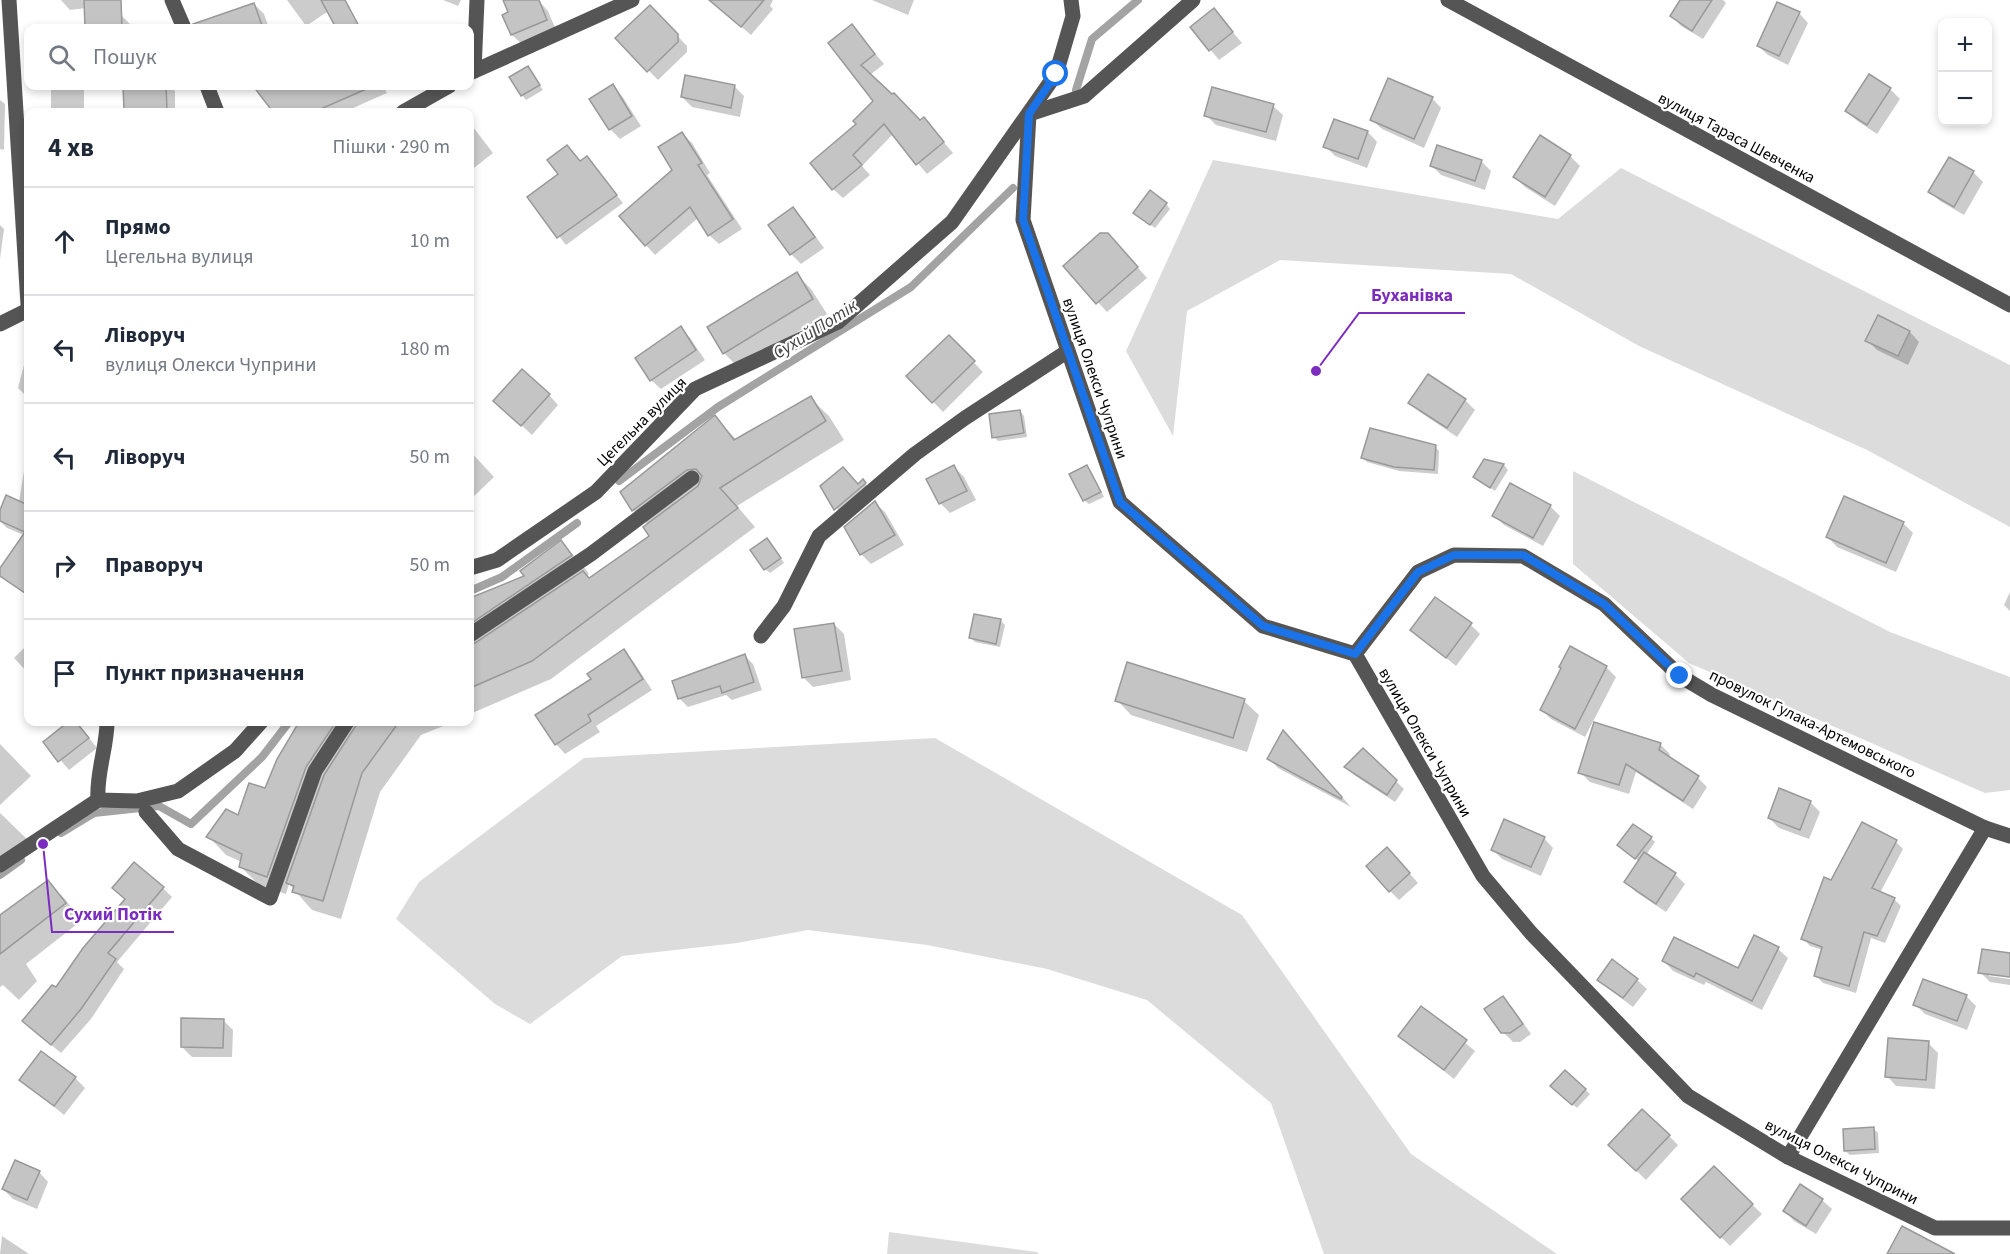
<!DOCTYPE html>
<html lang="uk">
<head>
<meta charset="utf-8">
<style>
	:root { --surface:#fff; --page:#f6f6f7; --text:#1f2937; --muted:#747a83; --line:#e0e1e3 }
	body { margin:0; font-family:"Source Sans 3",sans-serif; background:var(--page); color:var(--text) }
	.controls { position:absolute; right:18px; top:18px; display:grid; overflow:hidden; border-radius:12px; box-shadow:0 3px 9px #0003 }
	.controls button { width:54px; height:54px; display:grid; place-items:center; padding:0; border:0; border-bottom:2px solid var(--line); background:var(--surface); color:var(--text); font:30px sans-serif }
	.stop { position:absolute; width:18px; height:18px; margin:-14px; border:4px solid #1a73e8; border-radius:50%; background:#fff }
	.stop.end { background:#1a73e8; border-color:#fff; box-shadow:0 2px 6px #0008 }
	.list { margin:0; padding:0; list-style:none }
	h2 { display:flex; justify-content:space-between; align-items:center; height:78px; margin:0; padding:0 24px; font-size:26px }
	h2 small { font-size:20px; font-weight:400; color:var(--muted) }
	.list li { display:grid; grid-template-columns:39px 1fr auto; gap:18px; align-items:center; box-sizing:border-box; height:108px; padding:0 24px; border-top:2px solid var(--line) }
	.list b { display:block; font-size:22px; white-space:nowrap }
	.list p { margin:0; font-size:20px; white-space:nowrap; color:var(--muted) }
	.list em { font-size:20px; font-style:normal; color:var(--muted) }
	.icon { flex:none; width:33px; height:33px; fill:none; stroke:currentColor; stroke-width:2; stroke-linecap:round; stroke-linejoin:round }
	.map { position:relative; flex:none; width:2010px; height:1254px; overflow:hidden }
	.search { position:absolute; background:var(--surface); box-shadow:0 3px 9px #0003; left:24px; top:24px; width:450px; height:66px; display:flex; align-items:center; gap:15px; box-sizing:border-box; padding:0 21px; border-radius:12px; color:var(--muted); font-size:22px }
	.panel { position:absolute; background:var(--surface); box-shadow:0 3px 9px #0003; left:24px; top:108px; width:450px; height:618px; border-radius:12px }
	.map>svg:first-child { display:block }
	.green { fill:#dcdcdc }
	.shadow { fill:#0003 }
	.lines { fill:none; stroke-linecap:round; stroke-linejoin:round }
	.stream { stroke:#a3a3a3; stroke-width:8 }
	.building { fill:#c4c4c4; stroke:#999; stroke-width:1.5 }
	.minor { stroke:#555; stroke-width:15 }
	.route { stroke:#1a73e8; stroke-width:8 }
	.labels { text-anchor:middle; stroke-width:4.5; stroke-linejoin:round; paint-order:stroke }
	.street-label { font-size:16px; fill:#000; stroke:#fff }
	.water-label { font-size:18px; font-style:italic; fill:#444; stroke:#fff }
	.leader { fill:none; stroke:#7b2cbf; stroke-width:2 }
	.callout-dot { fill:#7b2cbf; stroke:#fff; stroke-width:2 }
	.callout-label { font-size:18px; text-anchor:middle; font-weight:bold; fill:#7b2cbf; stroke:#fff; stroke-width:4.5; stroke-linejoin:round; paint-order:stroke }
</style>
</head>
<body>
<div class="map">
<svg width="2010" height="1254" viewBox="0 0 2010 1254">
	<rect width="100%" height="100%" fill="#fff"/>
	<g class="green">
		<path d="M1213 160 1558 219 1621 168 2010 365V527L1867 450 1639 346 1511 274 1280 260 1187 311 1173 436 1126 351Z"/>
		<path d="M1573 471 1890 632 2010 677V790L1985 793 1689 663 1573 564Z"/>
		<path d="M935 738 1242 915 1411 1154 1557 1254H1324L1271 1103 1147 1000 1047 969 927 945 808 930 737 943 622 956 530 1024 495 1004 396 919 419 882 584 758Z"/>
		<path d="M889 1232 1037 1252 1039 1254H887Z"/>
	</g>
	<g class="shadow">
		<path d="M61 0H117L121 15 130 24V28H87L86 8 70 10Z"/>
		<path d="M287 0H327V12L306 26Z"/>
		<path d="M443 0H461L458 6Z"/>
		<path d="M710 0H773L770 6 773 9 751 35Z"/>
		<path d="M872 0H914L908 15Z"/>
		<path d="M1682 0H1723L1726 3 1703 39 1681 26 1672 16Z"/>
		<path d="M539 1 548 11 556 30 522 44 512 35 504 16Z"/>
		<path d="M254 4 264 14 269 28H218L214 18Z"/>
		<path d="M650 7 687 46V52L658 80 617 38Z"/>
		<path d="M1214 10 1242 43 1219 60 1192 27Z"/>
		<path d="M1799 13 1808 23 1788 65 1768 55 1758 46Z"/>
		<path d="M852 26 884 64 870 75 920 122 924 119 953 153 927 174 893 134 862 166 870 175 843 198 833 189 859 124 875 101 830 43Z"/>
		<path d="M528 68 543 90 526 100 522 95Z"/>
		<rect x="51" y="86" width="33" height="26"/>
		<path d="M125 86H169L175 91V112H126Z"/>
		<path d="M271 86H383L387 93 344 112H275L260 93Z"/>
		<path d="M613 86 622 96 641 126 620 139 610 129Z"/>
		<path d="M735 87 744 96 740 117 692 107 682 97Z"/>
		<path d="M1890 89 1900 99 1877 134 1856 120 1847 111Z"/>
		<path d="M1432 98 1441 108 1424 148 1382 129 1372 120Z"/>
		<path d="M0 100 5 104 4 150 0 149Z"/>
		<path d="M1273 106 1283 115 1276 141 1216 125 1206 115Z"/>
		<path d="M1335 121 1368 132 1377 142 1367 168 1335 156 1325 146Z"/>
		<path d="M470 123 493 153 470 171Z"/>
		<path d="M682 133 692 143 710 173 707 175 742 229 719 244 709 235 698 218 655 255 621 217 674 170Z"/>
		<path d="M1570 156 1580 166 1555 206 1525 187 1515 177Z"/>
		<path d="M587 158 623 203 566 245 529 197Z"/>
		<path d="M1949 159 1974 173 1983 182 1964 215 1940 201 1930 192Z"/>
		<path d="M1481 161 1491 171 1485 190 1441 175 1431 165Z"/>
		<path d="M1166 204 1170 209 1155 228 1140 217Z"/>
		<path d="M793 209 803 219 824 248 801 264 791 254 771 225Z"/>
		<path d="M0 225 4 229 0 259Z"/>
		<path d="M1118 245 1147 278 1107 312 1065 266Z"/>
		<path d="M796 274 811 289 827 314 739 368 724 353 709 328Z"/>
		<path d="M1878 317 1910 332 1919 342 1908 365 1877 350 1867 340Z"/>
		<path d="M680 328 690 338 705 360 661 389 651 380Z"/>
		<path d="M949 337 983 372 943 412 908 376Z"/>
		<path d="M26 357H28V398L18 388Z"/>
		<path d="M549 395 558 405 532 435 505 410Z"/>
		<path d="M810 398 829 416 844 440 737 506 755 527 551 679 470 714V600L526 577 561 542 579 561 589 574 586 576 590 580 651 536 648 525 633 510 714 417 737 440Z"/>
		<path d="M1465 400 1475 410 1457 437 1420 412 1410 402Z"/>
		<path d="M1020 411 1024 416 1027 437 998 441 994 437Z"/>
		<path d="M1435 447 1439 451 1438 474 1399 471 1367 462 1363 458Z"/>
		<path d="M470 451 494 477 470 500Z"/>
		<path d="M1485 460 1504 465 1508 470 1495 491 1475 477Z"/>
		<path d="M1087 466 1091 471 1104 497 1089 504 1084 500Z"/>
		<path d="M954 467 964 477 976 500 950 513 941 504 928 480Z"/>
		<path d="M24 471 28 472V596L0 575V571L24 535 7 528 0 521V514L19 502Z"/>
		<path d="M863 481 869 488 840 513 822 486 858 485Z"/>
		<path d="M875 503 885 512 904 545 871 564 861 554Z"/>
		<path d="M1550 506 1560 516 1543 546 1504 525 1494 515Z"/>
		<path d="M1903 523 1913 533 1896 572 1837 547 1828 537Z"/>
		<path d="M771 544 784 563 770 573 765 569Z"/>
		<path d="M2010 592V611L2004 605Z"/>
		<path d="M1001 621 1005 625 1000 647 975 642 971 638Z"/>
		<path d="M834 624 844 634 851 680 813 687 803 677Z"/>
		<path d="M1471 625 1480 634 1456 666 1412 630Z"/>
		<path d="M28 644V673L14 658Z"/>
		<path d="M624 651 633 661 652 690 596 726 600 732 565 754 556 744 593 680Z"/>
		<path d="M745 656 753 664 762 690 732 700 726 695 688 707 679 698Z"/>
		<path d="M1606 667 1616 677 1585 737 1551 719 1542 710Z"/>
		<path d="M1117 700 1244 701 1259 715 1247 752 1131 715Z"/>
		<path d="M70 722H74L82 729 97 748 69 770 45 742Z"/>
		<path d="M301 722H453L421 735 380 792 341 919 312 910 289 884 286 894 259 885 241 867 242 862 226 855 208 836 239 817 266 790 278 759Z"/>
		<path d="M1292 741 1351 807 1278 768 1269 759Z"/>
		<path d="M0 744 31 776 0 805Z"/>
		<path d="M1660 744 1670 754 1668 758 1698 778 1707 787 1693 809 1636 772 1629 794 1590 782 1580 772Z"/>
		<path d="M1363 750 1404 789 1395 802 1354 775 1347 767Z"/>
		<path d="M1810 802 1820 812 1809 839 1779 828 1769 818Z"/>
		<path d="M0 813 29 841 0 871Z"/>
		<path d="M1544 838 1553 848 1541 876 1502 859 1492 849Z"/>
		<path d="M1651 838 1655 842 1646 855 1675 874 1685 884 1666 912 1636 892 1626 882 1640 862 1623 849Z"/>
		<path d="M1896 842 1903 849 1880 893 1894 899 1901 906 1885 943 1871 938 1856 993 1823 983 1816 976 1823 950 1810 946 1803 938 1832 882Z"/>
		<path d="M1397 859 1418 883 1399 900 1390 891Z"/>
		<path d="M48 882 65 899 81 921 26 964 37 981 19 1000 3 985 0 987V917Z"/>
		<path d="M163 888 172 897 117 962 124 969 91 1019 61 1053 33 1030 56 990Z"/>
		<path d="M1755 937 1778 949 1788 958 1762 1010 1706 982 1704 985 1673 971 1664 961 1738 970Z"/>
		<path d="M2010 954V975L1989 973V976L2010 979V985L1990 982 1980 972Z"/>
		<path d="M1599 980H1637L1647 989 1633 1007 1609 989Z"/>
		<path d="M1966 996 1976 1006 1967 1030 1925 1014 1915 1004Z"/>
		<path d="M1503 998 1512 1007 1531 1034 1520 1042H1513L1503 1032Z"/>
		<path d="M1422 1008 1475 1051 1454 1079 1400 1036Z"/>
		<path d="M223 1020 233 1030 232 1057H192L182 1047Z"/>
		<path d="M1928 1043 1938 1053 1935 1089 1896 1086 1887 1076Z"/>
		<path d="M1565 1072 1590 1094 1577 1108 1553 1086Z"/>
		<path d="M75 1078 85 1088 64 1115 21 1080Z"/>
		<path d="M1873 1128 1878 1133 1879 1153 1850 1155 1845 1151Z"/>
		<path d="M1669 1136 1678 1145 1646 1180 1610 1145Z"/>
		<path d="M1714 1168 1762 1214 1730 1246 1683 1199Z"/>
		<path d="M39 1172 48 1182 37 1209 13 1199 3 1189Z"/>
		<path d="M1822 1200 1832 1209 1816 1234 1794 1221 1785 1211Z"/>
		<path d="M2 1236 29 1254H0Z"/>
	</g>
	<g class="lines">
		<g class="stream">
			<path d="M1076 90 1092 39 1138 0"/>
			<path d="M619 481 718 407 911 287 1013 188"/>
			<path d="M470 591 502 577 577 523"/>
			<path d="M61 833 94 813 159 806 191 824 262 757 289 722"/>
			<path d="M0 875 21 860"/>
		</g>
	</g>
	<g class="building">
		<path d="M84 0H121L122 28H85Z"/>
		<path d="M321 0H345L360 28H336Z"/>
		<path d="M503 0H539L547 20 511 35 502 15 508 12Z"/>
		<path d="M709 0H764L741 27Z"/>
		<path d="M1680 0H1712L1692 31 1670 16Z"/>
		<path d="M1777 2 1800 12 1779 56 1757 46Z"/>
		<path d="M254 3 263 28H194L193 24Z"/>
		<path d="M650 5 678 34V42L647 72 615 38Z"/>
		<path d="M1214 8 1233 32 1209 51 1190 27Z"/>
		<path d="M852 24 875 54 861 65 892 94 894 93 920 120 924 117 944 142 916 165 884 124 853 155 862 165 832 190 810 163 856 124 853 121 873 101 828 43Z"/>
		<path d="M528 66 540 85 521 96 509 77Z"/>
		<path d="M1869 74 1891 88 1867 125 1845 111Z"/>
		<path d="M685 75 735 85 731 108 681 97Z"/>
		<path d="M1388 78 1433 97 1414 139 1370 120Z"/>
		<path d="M613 84 632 116 609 130 589 99Z"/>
		<path d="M123 86H166L167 109 124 110Z"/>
		<path d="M253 86H373L314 112H273Z"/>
		<path d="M1212 87 1274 104 1266 132 1204 116Z"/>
		<path d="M1334 119 1368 131 1358 159 1323 147Z"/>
		<path d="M682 132 702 163 698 165 733 219 708 236 690 207 645 246 619 216 672 170 658 147Z"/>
		<path d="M1540 135 1571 155 1545 197 1513 177Z"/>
		<path d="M567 145 580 161 587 156 617 195 557 238 527 197 558 174 547 160Z"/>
		<path d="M1437 145 1482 160 1475 181 1430 166Z"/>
		<path d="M1949 157 1974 171 1954 207 1928 192Z"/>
		<path d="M1150 190 1167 203 1150 225 1133 213Z"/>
		<path d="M793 207 815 237 790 255 768 225Z"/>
		<path d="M1100 233H1108L1138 267 1096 304 1063 266Z"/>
		<path d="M797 272 813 299 723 354 707 327Z"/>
		<path d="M1878 315 1910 331 1898 356 1865 341Z"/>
		<path d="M681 326 696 350 650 381 635 358Z"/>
		<path d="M949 335 975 361 932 403 906 376Z"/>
		<path d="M522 369 550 394 521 426 493 401Z"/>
		<path d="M1428 374 1466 399 1447 428 1408 403Z"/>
		<path d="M811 396 826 421 720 488 738 508 532 661 470 688V645L475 643 583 571 589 578 649 536 643 527 698 486 702 476 696 469 687 470 632 511 620 492 715 415 734 440Z"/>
		<path d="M1020 410 1024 433 992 438 989 414Z"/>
		<path d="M1370 428 1436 445 1434 470 1394 467 1361 458Z"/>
		<path d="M1484 459 1504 464 1490 488 1473 477Z"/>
		<path d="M954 465 967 491 939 504 926 479Z"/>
		<path d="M1087 465 1101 492 1083 501 1069 474Z"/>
		<path d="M843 467 858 484 863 479 866 483 834 510 820 486Z"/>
		<path d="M1510 483 1551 505 1533 538 1492 516Z"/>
		<path d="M6 495 28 505V595L0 576V568L25 532 0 521V510Z"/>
		<path d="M1844 496 1904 522 1886 563 1826 537Z"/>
		<path d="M875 501 895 535 860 555 844 527Z"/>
		<path d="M767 538 781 558 764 570 750 550Z"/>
		<path d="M561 540 572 555 470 624V598L524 576 520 571Z"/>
		<path d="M1435 597 1472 623 1446 658 1410 630Z"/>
		<path d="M974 614 1001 619 996 644 969 638Z"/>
		<path d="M834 623 842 671 802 678 794 629Z"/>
		<path d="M1570 646 1607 666 1575 729 1540 710 1561 668 1559 667Z"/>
		<path d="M624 649 643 679 588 715 591 721 555 745 535 715 591 679 587 674Z"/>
		<path d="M745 654 754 682 722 693 720 686 678 699 672 681Z"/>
		<path d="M1127 662 1245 699 1233 738 1115 701Z"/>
		<path d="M68 722H76L89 738 58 762 43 742Z"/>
		<path d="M299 722H336L306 767 267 877 239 867 242 854 206 837 226 809 238 815 249 783 265 788 277 759Z"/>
		<path d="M357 722H399L362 773 323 901 292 892 294 886 286 883 324 775 355 727Z"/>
		<path d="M1594 722 1661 743 1659 750 1699 776 1683 801 1626 764 1619 785 1578 773Z"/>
		<path d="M1283 730 1342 797 1341 799 1267 759Z"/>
		<path d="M1363 748 1397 780 1387 795 1344 767Z"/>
		<path d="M1779 788 1811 801 1800 830 1768 818Z"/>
		<path d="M1504 819 1545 837 1531 867 1491 850Z"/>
		<path d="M1862 822 1897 840 1872 888 1895 898 1877 936 1864 932 1849 986 1814 976 1822 947 1801 939 1824 877 1831 880Z"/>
		<path d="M1633 824 1652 837 1635 859 1617 845Z"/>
		<path d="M1387 847 1410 873 1389 892 1366 866Z"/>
		<path d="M1644 852 1676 873 1656 904 1624 882Z"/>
		<path d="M134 862 164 887 108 953 116 959 81 1009 51 1045 22 1021 52 985 56 987 83 948 125 899 112 888Z"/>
		<path d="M48 880 66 903 0 954V915Z"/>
		<path d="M1754 935 1779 947 1752 1001 1696 973 1694 977 1662 961 1674 937 1738 968Z"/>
		<path d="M1982 949 2010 953V977L1978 973Z"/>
		<path d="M1612 959 1638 979 1623 998 1597 980Z"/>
		<path d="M1923 979 1967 995 1957 1021 1913 1005Z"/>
		<path d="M1503 996 1523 1024 1510 1033H1501L1484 1009Z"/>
		<path d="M1421 1006 1467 1040 1444 1070 1398 1036Z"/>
		<path d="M181 1018 224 1019 223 1048 181 1047Z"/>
		<path d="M1888 1038 1929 1041 1926 1080 1885 1077Z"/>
		<path d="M41 1051 76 1077 54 1106 19 1080Z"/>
		<path d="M1565 1070 1586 1089 1572 1105 1550 1086Z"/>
		<path d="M1642 1109 1670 1135 1636 1171 1608 1145Z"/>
		<path d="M1874 1127 1875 1149 1844 1151 1843 1129Z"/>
		<path d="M15 1160 40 1171 27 1200 2 1189Z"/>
		<path d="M1714 1166 1753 1204 1720 1238 1681 1199Z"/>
		<path d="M1800 1184 1823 1199 1806 1226 1783 1211Z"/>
		<path d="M1902 1226 1955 1254H1887Z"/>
	</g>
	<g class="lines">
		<g class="minor">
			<path d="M9 0 28 304"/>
			<path d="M172 0 184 28"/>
			<path d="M1193 0 1084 96 1029 114 1023 220 1120 502 1263 626 1355 654 1483 876 1531 933 1688 1096 1788 1157 1935 1228H2010"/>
			<path d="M1448 0 2010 305"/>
			<path d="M474 71 477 0"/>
			<path d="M470 73 632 0"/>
			<path d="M207 86 217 112"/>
			<path d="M403 112 449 86"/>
			<path d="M0 324 28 310"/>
			<path d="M470 568 497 560 596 492 695 389 838 322 952 222 1056 74 1073 16 1071 0"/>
			<path d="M470 635 591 554 692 478"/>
			<path d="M761 636 784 606 819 536 915 454 965 418 1068 351"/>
			<path d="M1355 654 1418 572 1454 555 1523 556 1604 604 1680 676 1712 695 1985 828 2010 836"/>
			<path d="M98 800C96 773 107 748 107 722"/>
			<path d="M146 812 178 849 270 898 315 771 347 722"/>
			<path d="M0 865 98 800 137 801 178 791 235 751 261 722"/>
			<path d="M1788 1157 1985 828"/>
		</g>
	</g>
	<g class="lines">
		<path class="route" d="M1056 74 1029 114 1023 220 1120 502 1263 626 1355 654 1418 572 1454 555H1523L1604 604 1680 676"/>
	</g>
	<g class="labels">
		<g class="street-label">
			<text transform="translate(1737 137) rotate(28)" y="6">вулиця Тараса Шевченка</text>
			<text transform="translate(1096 378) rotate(71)" y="6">вулиця Олекси Чуприни</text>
			<text transform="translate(641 421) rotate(-45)" y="6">Цегельна вулиця</text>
			<text transform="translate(1813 723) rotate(26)" y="6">провулок Гулака-Артемовського</text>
			<text transform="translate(1426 742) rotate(60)" y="6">вулиця Олекси Чуприни</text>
			<text transform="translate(1842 1161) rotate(27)" y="6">вулиця Олекси Чуприни</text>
		</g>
		<g class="water-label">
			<text transform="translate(815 329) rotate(-32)" y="6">Сухий Потік</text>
		</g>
	</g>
	<path class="leader" d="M1316 371L1359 313H1465M43 844L52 932H174"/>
	<g class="callout-dot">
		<circle cx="1316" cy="371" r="6"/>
		<circle cx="43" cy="844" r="6"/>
	</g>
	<g class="callout-label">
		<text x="1412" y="301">Буханівка</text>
		<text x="113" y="920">Сухий Потік</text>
	</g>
</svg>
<div class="controls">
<button>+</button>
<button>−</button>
</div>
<div class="stop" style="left:1056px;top:74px"></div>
<div class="stop end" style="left:1680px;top:676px"></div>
<div class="search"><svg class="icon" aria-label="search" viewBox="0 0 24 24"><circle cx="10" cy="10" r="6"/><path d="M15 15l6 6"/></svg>Пошук</div>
<section class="panel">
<h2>4 хв<small>Пішки · 290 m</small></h2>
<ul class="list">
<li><svg class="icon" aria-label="ahead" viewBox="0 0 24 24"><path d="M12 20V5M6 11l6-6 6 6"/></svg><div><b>Прямо</b><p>Цегельна вулиця</p></div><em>10 m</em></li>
<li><svg class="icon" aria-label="left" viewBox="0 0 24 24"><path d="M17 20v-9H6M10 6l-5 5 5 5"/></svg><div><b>Ліворуч</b><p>вулиця Олекси Чуприни</p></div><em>180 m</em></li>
<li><svg class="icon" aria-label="left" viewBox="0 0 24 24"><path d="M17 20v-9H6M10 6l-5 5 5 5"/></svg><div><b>Ліворуч</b></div><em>50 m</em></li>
<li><svg class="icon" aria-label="right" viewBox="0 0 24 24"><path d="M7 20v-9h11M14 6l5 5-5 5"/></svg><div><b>Праворуч</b></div><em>50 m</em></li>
<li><svg class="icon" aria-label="arrive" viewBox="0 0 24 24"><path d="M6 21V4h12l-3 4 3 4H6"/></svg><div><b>Пункт призначення</b></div></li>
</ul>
</section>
</div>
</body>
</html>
